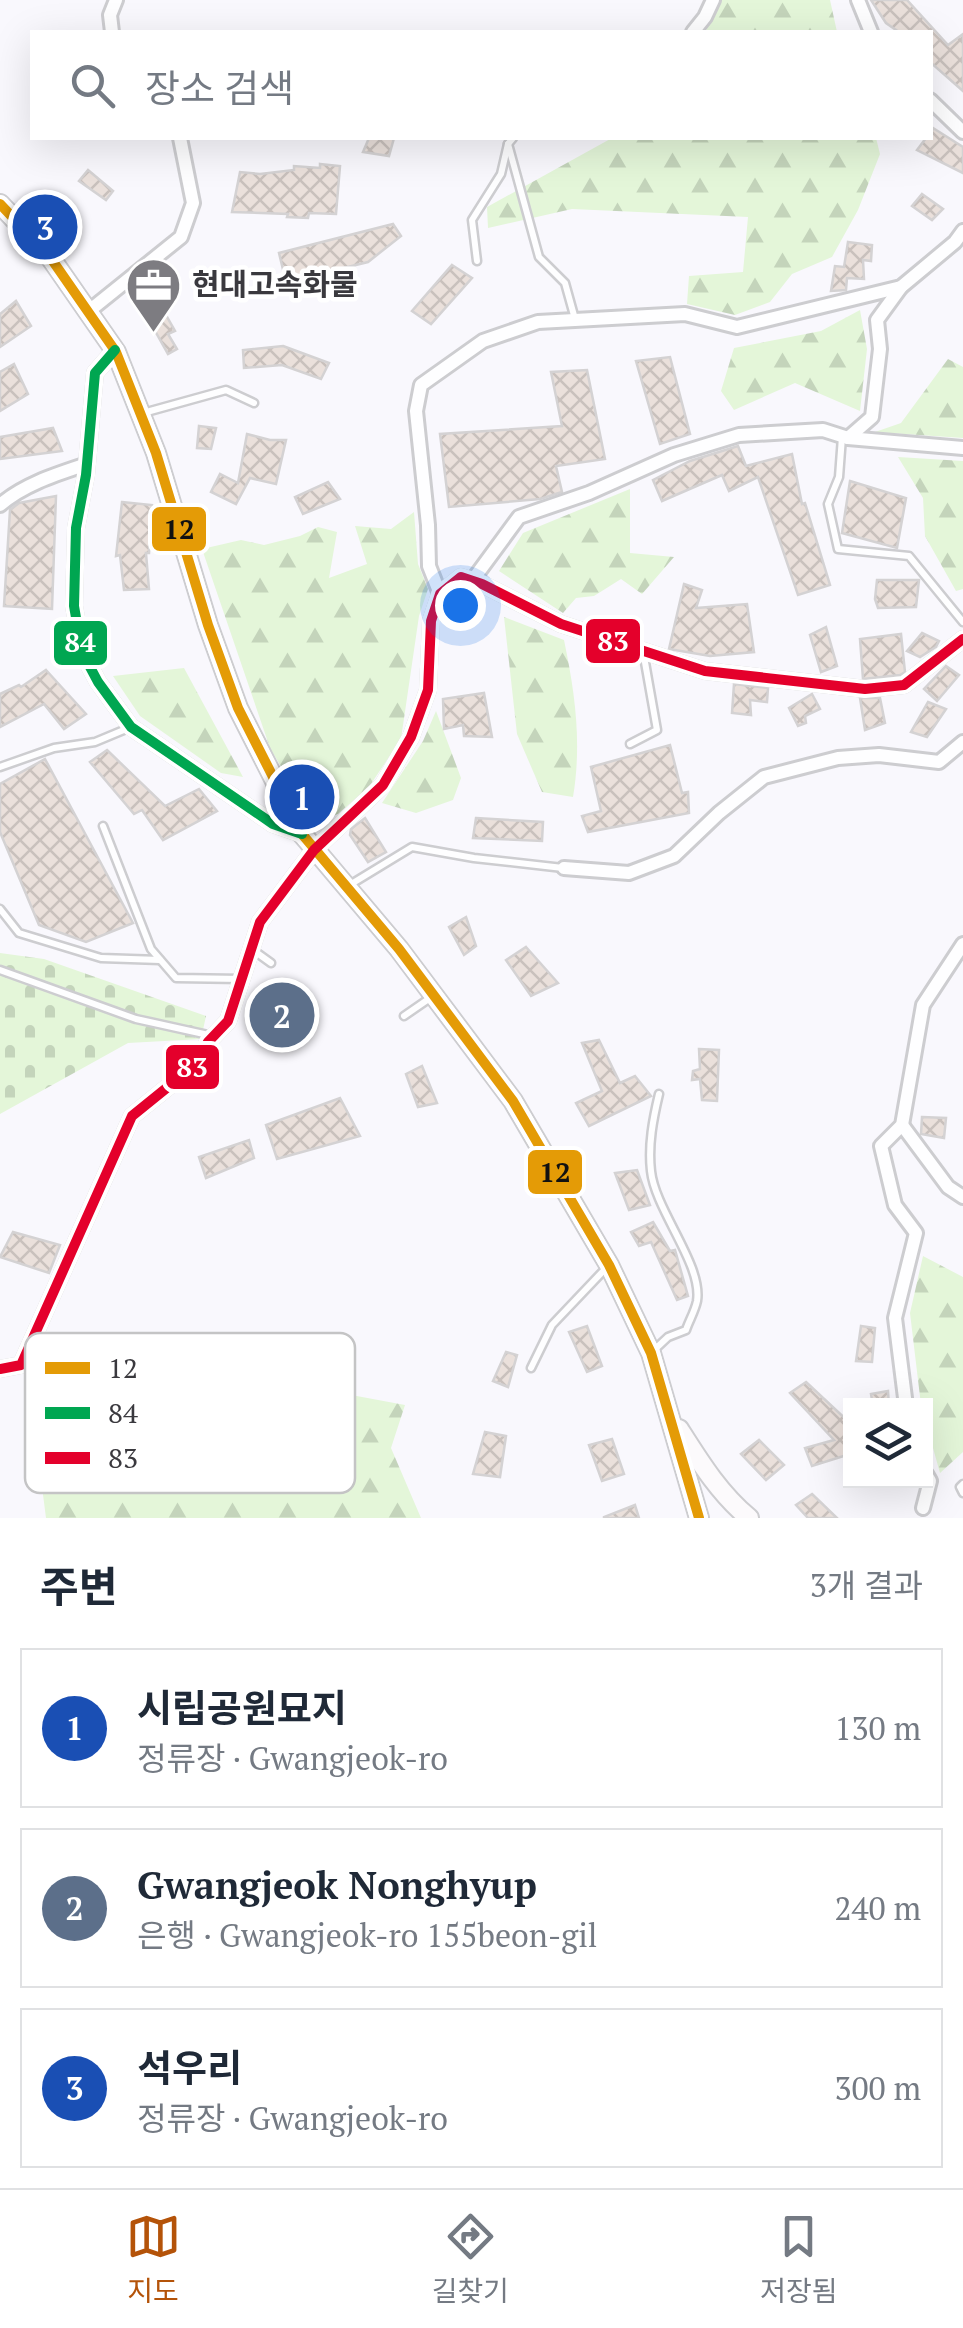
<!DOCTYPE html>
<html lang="ko">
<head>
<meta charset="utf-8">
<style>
	:root { --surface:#fff; --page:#f2f2f3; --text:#1f2937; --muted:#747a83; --line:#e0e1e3; --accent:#b45309 }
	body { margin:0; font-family:"PT Serif","Noto Sans KR",serif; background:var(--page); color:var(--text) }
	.controls { position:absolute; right:30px; bottom:30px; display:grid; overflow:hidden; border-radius:0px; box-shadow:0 10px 40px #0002 }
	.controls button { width:90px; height:90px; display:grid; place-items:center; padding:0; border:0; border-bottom:2px solid var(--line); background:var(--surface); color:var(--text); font:50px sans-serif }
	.you { position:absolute; left:460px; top:605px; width:35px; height:35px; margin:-25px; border:8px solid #fff; border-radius:50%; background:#1a73e8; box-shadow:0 0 0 15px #1a73e833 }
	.badge { display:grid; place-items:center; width:65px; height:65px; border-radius:50%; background:var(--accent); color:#fff; font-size:32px; font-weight:700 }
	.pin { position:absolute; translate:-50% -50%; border:5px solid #fff; box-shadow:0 2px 10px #0006 }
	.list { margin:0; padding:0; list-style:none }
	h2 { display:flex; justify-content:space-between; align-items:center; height:130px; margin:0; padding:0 40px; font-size:42px }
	h2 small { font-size:32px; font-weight:400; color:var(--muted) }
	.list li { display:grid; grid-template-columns:65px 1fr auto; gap:30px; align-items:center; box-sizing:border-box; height:160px; margin:0 20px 20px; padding:0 20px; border:2px solid var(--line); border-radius:0px }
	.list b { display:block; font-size:38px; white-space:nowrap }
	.list p { margin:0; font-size:32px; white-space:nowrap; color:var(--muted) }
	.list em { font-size:32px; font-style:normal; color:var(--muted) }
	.icon { flex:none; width:55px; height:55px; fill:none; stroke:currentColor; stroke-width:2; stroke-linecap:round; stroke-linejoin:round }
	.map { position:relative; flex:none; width:963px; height:1518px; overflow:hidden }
	.search { position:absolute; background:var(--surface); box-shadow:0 10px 40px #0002; left:30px; right:30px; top:30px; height:110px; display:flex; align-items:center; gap:25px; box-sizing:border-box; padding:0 35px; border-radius:0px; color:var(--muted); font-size:38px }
	.sheet { height:670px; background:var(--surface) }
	nav { display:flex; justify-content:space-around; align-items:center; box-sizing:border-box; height:140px; border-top:2px solid var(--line); background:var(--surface); font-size:28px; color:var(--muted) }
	nav a { display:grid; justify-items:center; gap:5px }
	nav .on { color:var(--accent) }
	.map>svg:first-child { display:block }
	.forest { fill:url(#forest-firs) }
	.cemetery { fill:url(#cemetery-stones) }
	.building { fill:url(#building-cross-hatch); stroke:#d4d2d3; stroke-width:2.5 }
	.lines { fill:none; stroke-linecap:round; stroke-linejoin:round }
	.service-casing { stroke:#cdcdd0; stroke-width:11 }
	.minor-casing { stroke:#cdcdd0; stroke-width:18 }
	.secondary-casing { stroke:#cdcdd0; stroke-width:22 }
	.service { stroke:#fefeff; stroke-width:6 }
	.minor { stroke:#fefeff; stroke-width:12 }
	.secondary { stroke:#fcfafc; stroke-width:18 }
	.bus-1-casing { stroke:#fff; stroke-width:18 }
	.bus-2-casing { stroke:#fff; stroke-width:18 }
	.bus-3-casing { stroke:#fff; stroke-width:18 }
	.bus-1 { stroke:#e49b06; stroke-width:10 }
	.bus-2 { stroke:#00a651; stroke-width:10 }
	.bus-3 { stroke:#e4002b; stroke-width:10 }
	.labels { text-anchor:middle; stroke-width:9; stroke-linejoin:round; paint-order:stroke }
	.poi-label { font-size:30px; font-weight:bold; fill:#3a393e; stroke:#fff; text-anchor:start }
	.key { fill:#fff; stroke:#c4c4c5; stroke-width:2.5 }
	.key-label { font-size:28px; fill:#3a393e }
	.line-badge { stroke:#fff; stroke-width:4 }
	.badge-label { font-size:28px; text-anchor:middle; font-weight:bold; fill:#fff }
	.pale-badge-label { font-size:28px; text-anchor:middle; font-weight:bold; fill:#111 }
</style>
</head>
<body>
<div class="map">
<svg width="963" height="1518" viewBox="0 0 963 1518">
	<defs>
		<pattern id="forest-firs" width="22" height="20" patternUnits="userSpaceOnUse" patternTransform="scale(2.5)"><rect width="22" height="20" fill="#e4f6d9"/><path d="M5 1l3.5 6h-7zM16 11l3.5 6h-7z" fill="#c4d4bb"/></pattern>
		<pattern id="cemetery-stones" width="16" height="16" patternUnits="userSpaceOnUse" patternTransform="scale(2.5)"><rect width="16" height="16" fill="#e4f6d9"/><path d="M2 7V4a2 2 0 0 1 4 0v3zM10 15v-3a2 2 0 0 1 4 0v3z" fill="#c4d4bb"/></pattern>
		<pattern id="building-cross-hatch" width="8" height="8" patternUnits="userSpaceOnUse" patternTransform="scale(2.5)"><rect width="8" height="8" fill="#eae0db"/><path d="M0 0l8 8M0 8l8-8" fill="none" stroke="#c9c1bd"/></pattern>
	</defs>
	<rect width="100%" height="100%" fill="#f9f8fd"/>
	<g class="forest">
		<path d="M722 0H830L837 32H705Z"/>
		<path d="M612 138H876L880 154 858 210 832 257 792 274 770 302 735 315 687 304 689 276 743 272 748 217 572 209 488 228 487 207Z"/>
		<path d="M860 310 867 349 860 411 795 383 734 410 721 391 734 348 821 331Z"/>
		<path d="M948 359 963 367V438L875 432 901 423Z"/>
		<path d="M898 457 963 461V589L956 591 925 536 923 498Z"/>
		<path d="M630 489V553L674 557 642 594 621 579 594 596 576 598 563 613 499 571 523 533Z"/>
		<path d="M414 512 418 564 428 589 419 616 401 739 369 787 338 814 314 822 270 748 202 549 241 540 264 545 300 536 318 527 337 532 329 578 367 564 355 526 391 529Z"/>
		<path d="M504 617 564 640C575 693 582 743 573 797L542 792 517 734Z"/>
		<path d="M184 668 243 777 221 773 140 716 113 676Z"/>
		<path d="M436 711 461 778 453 800 416 813 382 803 423 741Z"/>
		<path d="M923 1256 963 1277V1452L940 1473 926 1423V1406L921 1405 910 1313Z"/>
		<path d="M264 1363 346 1394 405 1405 391 1448 421 1518H46L32 1409 72 1392Z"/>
	</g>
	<path class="cemetery" d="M0 953 44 959 206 1016 201 1039 128 1043 0 1114Z"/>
	<g class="building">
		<path d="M871 0H907L948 45 963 34V91L930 62V32H899L886 23Z"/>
		<path d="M933 128 963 147V173L917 150 926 138H930Z"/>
		<path d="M369 138H394L389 156 363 152Z"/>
		<path d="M320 164 340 166 336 214 309 213 308 218 287 217 288 214 232 212 240 172 260 174 294 170V166L320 168Z"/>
		<path d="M88 170 113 191 106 200 79 181Z"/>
		<path d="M922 194 943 209 932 220 912 206Z"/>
		<path d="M393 224 401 236 368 262 286 282 279 253Z"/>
		<path d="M848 242 872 245 871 261 863 260 864 279 847 278 846 290 831 291 835 266 844 267Z"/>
		<path d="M452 265 472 278 431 324 412 311Z"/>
		<path d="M16 301 31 326 0 347V314Z"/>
		<path d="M158 301 175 331 168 334 177 349 168 354 144 311Z"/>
		<path d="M283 346 329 363 321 379 282 365 244 368 243 350Z"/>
		<path d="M670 357 690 434 660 444 636 361Z"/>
		<path d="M14 364 28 394 0 411V372Z"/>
		<path d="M587 370 605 459 556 466 562 492 540 499 449 507 440 434 562 426 551 372Z"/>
		<path d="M199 426 216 428 211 449 197 448Z"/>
		<path d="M53 428 62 451 0 459V437Z"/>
		<path d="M247 434 270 440H286L276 484 250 478 236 504 211 492 220 474 238 483Z"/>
		<path d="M738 446 746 466 792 454 802 504 805 503 830 585 798 595 758 477 729 491 722 475 662 501 653 480 690 461Z"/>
		<path d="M850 481 906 498 897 548 842 533Z"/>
		<path d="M328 482 340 499 303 514 295 497Z"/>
		<path d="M56 496 52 609 4 606 10 510 19 503Z"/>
		<path d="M122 502 152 505 149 553H146L149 589 124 590 120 555 116 556Z"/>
		<path d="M877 580H919L916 607 878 608 875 599Z"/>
		<path d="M684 584 702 590 696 608 747 604 754 652 710 656 669 649Z"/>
		<path d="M826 627 837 666 821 672 810 635Z"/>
		<path d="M922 633 939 641 936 647 920 657 907 651Z"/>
		<path d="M901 634 905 672 900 675 863 679 860 639Z"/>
		<path d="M946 666 959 675 937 701 924 689Z"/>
		<path d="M46 670 86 714 64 729 44 704 0 727V694L19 685 21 687Z"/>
		<path d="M734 684 768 688 767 702 750 700 751 715 732 713Z"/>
		<path d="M484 693 492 737 464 736 463 725 444 729 443 699Z"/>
		<path d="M812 694 820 709 805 716 806 723 798 726 789 708Z"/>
		<path d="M860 698H880L885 723 865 730Z"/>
		<path d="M928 702 946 709 927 737 911 732Z"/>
		<path d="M670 745 682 793 688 792 689 813 588 832 582 816 601 811 591 767Z"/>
		<path d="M107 750 165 806 199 789 217 811 163 840 142 810 134 814 90 762Z"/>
		<path d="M45 759 133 923 86 942 39 925 0 832V784Z"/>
		<path d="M365 818 386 852 368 862 350 835 351 829Z"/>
		<path d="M476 818 543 822 542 841 473 838Z"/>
		<path d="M466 917 476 946 464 955 449 927Z"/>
		<path d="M526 947 558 983 531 996 506 960Z"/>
		<path d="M599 1040 620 1083 635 1076 651 1096 589 1126 576 1103 602 1091 582 1043Z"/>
		<path d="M699 1049 719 1050 717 1101 702 1100 700 1079 692 1080 693 1071 700 1069Z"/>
		<path d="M422 1066 437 1103 418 1107 406 1074Z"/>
		<path d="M340 1098 360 1136 277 1159 266 1125Z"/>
		<path d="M922 1117 946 1118 944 1138 921 1134Z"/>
		<path d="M249 1140 254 1158 206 1178 199 1157Z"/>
		<path d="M637 1170 650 1205 629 1210 615 1173Z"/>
		<path d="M653 1222 670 1251 675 1250 688 1296 677 1300 651 1242 639 1246 631 1232Z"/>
		<path d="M13 1232 60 1245 49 1273 0 1257Z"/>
		<path d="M587 1326 602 1366 587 1372 569 1332Z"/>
		<path d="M861 1326 875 1328 872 1362 856 1361Z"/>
		<path d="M506 1352 517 1355 508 1387 493 1381Z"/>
		<path d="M806 1382 850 1423V1454L812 1466 805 1448 834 1440 790 1393Z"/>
		<path d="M888 1391 889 1406H873L871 1394Z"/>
		<path d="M485 1432 506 1436 500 1477 473 1474Z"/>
		<path d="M612 1439 624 1474 602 1481 589 1445Z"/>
		<path d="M759 1440 784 1465 766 1480 741 1454Z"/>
		<path d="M812 1494 837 1518H808L796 1505Z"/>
		<path d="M635 1505 639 1518H604V1517Z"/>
	</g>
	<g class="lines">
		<defs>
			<g id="service">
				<path d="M508 144 539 257 565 283 575 319"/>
				<path d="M477 261 472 220 501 174 508 144 513 138"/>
				<path d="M143 413 226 390 254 403"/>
				<path d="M842 437 839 477 828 504 838 549 909 556 963 622"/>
				<path d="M630 744 657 730 643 651"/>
				<path d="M0 767 54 748 95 742 131 727"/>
				<path d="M103 826 151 949 176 978 242 979"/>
				<path d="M348 886 412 847 474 858 563 868"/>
				<path d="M0 909 19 933 101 958 160 960"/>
				<path d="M253 950 271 963"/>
				<path d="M0 970 136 1019 213 1036"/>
				<path d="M404 1016 433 996"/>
				<path d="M652 1352 668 1337 686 1330C689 1321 695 1311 697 1301 703 1265 655 1210 651 1171 648 1145 653 1119 659 1094"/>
				<path d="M531 1368 552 1325 608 1266"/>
				<path d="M963 1484 960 1487 963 1493"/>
			</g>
			<g id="minor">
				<path d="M858 0 871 32"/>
				<path d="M112 32 110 15 116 0"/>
				<path d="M693 32 705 17 713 0"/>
				<path d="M930 100 963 132"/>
				<path d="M89 311 181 237 193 203 180 138"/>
				<path d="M115 350 95 373 86 475 76 528 74 606 82 652 98 682 131 727 273 824 302 834"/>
				<path d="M848 438 872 417 880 349 877 320 901 287"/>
				<path d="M0 505C24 484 57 474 87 464"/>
				<path d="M472 581 519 517 589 493 674 455 739 435 823 430 848 438 963 448"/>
				<path d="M440 594 429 566 428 525 416 411 421 385 483 341 538 322 685 314 737 327 901 287 955 242 963 231"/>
				<path d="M564 868 629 873 674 856 719 813 764 777 838 758 879 755 939 762 963 742"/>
				<path d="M902 1125 948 1187 963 1197"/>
				<path d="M0 1369 21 1365 132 1116 195 1065 208 1042 228 1021 260 922 314 850 383 785 411 737 428 690 431 621 440 594 461 577 482 584 561 624 705 671 865 689 904 685 963 639"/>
				<path d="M906 1406 895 1318 916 1233 895 1205 881 1146 902 1125 923 1005 963 944"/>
				<path d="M923 1508 930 1481 926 1474"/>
			</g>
			<g id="secondary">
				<path d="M0 204 50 257 116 352 156 453 208 625 238 708 302 834 399 949 513 1101 609 1265 651 1353 699 1518"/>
				<path d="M679 1429C700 1462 719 1493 749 1518"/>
			</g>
		</defs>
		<use href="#service" class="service-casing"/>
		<use href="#minor" class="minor-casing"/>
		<use href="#secondary" class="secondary-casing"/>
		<use href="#service" class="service"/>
		<use href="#minor" class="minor"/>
		<use href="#secondary" class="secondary"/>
		<defs>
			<path id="bus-1" d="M0 204 50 257 116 352 156 453 208 625 238 708 302 834 399 949 513 1101 609 1265 651 1353 699 1518"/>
			<path id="bus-2" d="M115 350 95 373 86 475 76 528 74 606 82 652 98 682 131 727 273 824 302 834"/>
			<path id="bus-3" d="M0 1369 21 1365 132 1116 195 1065 208 1042 228 1021 260 922 314 850 383 785 411 737 428 690 431 621 440 594 461 577 482 584 561 624 705 671 865 689 904 685 963 639"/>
		</defs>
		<use href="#bus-1" class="bus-1-casing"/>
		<use href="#bus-2" class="bus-2-casing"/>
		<use href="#bus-3" class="bus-3-casing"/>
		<use href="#bus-1" class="bus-1"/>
		<use href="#bus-2" class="bus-2"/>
		<use href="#bus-3" class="bus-3"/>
	</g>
	<defs>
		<symbol id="office-pin" viewBox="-11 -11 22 30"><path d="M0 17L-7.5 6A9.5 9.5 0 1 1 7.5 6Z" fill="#7d7c81" stroke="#fff"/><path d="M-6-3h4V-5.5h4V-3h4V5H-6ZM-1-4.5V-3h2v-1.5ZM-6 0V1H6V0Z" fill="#fff"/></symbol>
	</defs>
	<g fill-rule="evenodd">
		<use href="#office-pin" x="122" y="254" width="63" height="86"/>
	</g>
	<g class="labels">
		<g class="poi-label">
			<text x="192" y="295">현대고속화물</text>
		</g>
	</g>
	<rect x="25" y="1333" width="330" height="160" rx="15" class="key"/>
	<rect x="45" y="1362" width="45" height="12" fill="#e49b06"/>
	<rect x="45" y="1407" width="45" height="12" fill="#00a651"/>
	<rect x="45" y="1452" width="45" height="12" fill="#e4002b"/>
	<g class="key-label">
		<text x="108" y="1378">12</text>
		<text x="108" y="1423">84</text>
		<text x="108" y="1468">83</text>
	</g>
	<g class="line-badge">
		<rect x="150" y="505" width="58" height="48" rx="10" fill="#e49b06"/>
		<rect x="584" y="617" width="58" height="48" rx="10" fill="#e4002b"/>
		<rect x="52" y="619" width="57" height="48" rx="10" fill="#00a651"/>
		<rect x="164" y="1043" width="57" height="48" rx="10" fill="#e4002b"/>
		<rect x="526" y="1148" width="58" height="48" rx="10" fill="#e49b06"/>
	</g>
	<g class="badge-label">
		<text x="613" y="651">83</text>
		<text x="80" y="652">84</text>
		<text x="192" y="1077">83</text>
	</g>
	<g class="pale-badge-label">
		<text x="179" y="539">12</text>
		<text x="555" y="1182">12</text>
	</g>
</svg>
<div class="controls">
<button><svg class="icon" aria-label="layers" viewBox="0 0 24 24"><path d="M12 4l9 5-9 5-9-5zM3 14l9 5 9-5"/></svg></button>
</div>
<div class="you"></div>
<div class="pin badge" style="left:302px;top:797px;background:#1a4fb4">1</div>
<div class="pin badge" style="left:282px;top:1015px;background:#5c6f8a">2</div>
<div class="pin badge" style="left:45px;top:227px;background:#1a4fb4">3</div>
<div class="search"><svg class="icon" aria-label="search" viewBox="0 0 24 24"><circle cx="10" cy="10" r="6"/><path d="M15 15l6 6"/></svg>장소 검색</div>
</div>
<section class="sheet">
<h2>주변<small>3개 결과</small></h2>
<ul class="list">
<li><span class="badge" style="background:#1a4fb4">1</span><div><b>시립공원묘지</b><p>정류장 · Gwangjeok-ro</p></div><em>130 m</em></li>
<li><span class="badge" style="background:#5c6f8a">2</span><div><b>Gwangjeok Nonghyup</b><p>은행 · Gwangjeok-ro 155beon-gil</p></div><em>240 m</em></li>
<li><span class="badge" style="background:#1a4fb4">3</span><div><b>석우리</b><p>정류장 · Gwangjeok-ro</p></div><em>300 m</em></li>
</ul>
</section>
<nav>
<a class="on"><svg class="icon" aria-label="map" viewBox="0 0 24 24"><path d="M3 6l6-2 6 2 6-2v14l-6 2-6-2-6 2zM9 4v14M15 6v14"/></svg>지도</a>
<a><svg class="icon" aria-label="directions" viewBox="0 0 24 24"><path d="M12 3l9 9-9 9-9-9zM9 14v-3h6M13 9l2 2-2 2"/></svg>길찾기</a>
<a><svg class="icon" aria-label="saved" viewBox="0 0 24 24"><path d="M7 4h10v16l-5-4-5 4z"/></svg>저장됨</a>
</nav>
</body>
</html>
